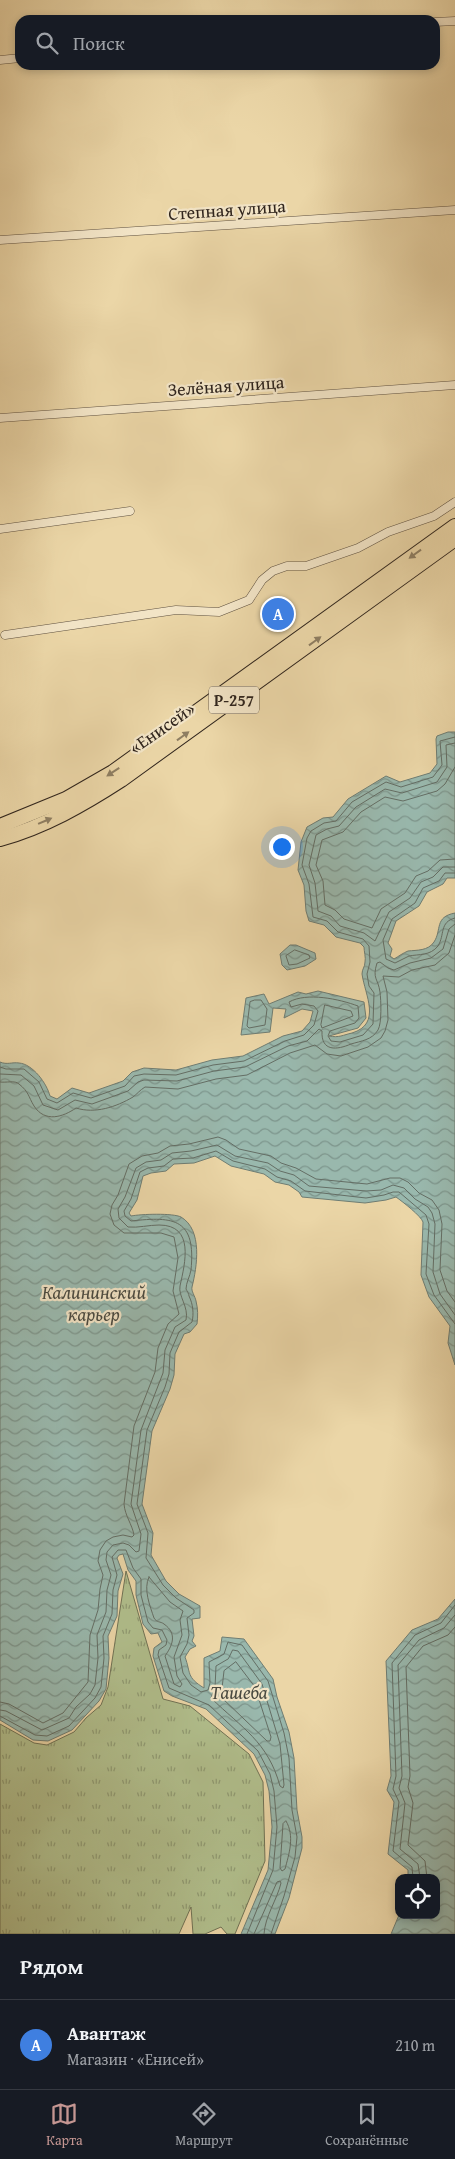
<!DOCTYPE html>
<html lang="ru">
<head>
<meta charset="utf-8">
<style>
	:root { --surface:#171b24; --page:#20242c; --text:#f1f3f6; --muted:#9ea1a6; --line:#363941; --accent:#c59692 }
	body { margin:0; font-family:"Gentium Book Plus",serif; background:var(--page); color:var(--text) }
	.controls { position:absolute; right:15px; bottom:15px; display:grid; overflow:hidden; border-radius:10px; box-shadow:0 2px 8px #0003 }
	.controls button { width:45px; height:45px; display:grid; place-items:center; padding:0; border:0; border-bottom:1px solid var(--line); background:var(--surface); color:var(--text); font:25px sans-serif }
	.you { position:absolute; left:281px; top:846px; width:18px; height:18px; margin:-12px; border:4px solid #fff; border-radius:50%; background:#1a73e8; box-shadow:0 0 0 8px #1a73e833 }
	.badge { display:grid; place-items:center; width:32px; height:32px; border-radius:50%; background:var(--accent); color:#fff; font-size:16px; font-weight:700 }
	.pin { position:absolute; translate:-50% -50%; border:2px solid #fff; box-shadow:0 1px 5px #0006 }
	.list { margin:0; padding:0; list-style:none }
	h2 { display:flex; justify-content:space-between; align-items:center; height:65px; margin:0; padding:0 20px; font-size:21px }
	h2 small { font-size:16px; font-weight:400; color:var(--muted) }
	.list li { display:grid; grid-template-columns:32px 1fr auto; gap:15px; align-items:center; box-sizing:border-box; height:90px; padding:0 20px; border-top:1px solid var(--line) }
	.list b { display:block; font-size:19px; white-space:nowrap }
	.list p { margin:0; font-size:16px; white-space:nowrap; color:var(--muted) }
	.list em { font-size:16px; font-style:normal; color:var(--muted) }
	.icon { flex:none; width:28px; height:28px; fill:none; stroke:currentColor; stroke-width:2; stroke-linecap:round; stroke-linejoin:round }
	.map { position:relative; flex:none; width:455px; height:1934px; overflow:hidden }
	.search { position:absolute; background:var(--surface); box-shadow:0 2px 8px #0003; left:15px; right:15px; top:15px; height:55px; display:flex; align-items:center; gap:12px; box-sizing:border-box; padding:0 18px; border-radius:15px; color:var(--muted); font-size:19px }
	.sheet { height:155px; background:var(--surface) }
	nav { display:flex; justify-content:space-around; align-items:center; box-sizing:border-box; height:70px; border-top:1px solid var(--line); background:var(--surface); font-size:14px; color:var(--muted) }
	nav a { display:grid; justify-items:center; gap:2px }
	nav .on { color:var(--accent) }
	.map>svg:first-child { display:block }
	.grass { fill:url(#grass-tufts); stroke:#707255 }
	.water { fill:url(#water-waves); stroke:#6f7d73 }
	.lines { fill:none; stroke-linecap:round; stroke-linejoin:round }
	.shore { stroke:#646e65; stroke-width:1 }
	.minor-casing { stroke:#5f5140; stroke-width:9 }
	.trunk-casing { stroke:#30251d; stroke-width:16 }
	.minor { stroke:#f2e4c6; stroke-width:8 }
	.trunk { stroke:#ebd6a7; stroke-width:14 }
	.oneway { fill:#8e7e62 }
	.labels { text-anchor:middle; stroke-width:4.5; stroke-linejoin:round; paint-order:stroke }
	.shield { fill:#f2e4c6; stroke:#6a5e50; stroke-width:1 }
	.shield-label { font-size:16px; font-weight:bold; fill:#30251d }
	.street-label { font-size:18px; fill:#30251d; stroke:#f2e4c6 }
	.water-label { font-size:19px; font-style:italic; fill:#4a4a41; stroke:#f2e4c6 }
</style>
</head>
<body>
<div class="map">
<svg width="455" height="1934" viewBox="0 0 455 1934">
	<defs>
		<pattern id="grass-tufts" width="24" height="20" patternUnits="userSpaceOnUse" patternTransform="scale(1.25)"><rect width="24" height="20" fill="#b1bf8d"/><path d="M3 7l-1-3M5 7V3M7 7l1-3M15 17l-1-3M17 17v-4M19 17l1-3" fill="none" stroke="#909b73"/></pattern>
		<pattern id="water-waves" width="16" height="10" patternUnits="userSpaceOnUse" patternTransform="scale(1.25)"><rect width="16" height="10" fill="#99b8ad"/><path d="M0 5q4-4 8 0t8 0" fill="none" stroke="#7d958c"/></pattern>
	</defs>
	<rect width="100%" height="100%" fill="#ebd6a7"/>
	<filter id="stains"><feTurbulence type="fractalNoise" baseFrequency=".004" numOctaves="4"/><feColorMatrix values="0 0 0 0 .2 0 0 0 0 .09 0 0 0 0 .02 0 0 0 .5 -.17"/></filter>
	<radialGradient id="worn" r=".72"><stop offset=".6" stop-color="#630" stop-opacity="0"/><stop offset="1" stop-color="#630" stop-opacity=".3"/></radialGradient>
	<path class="grass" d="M126 1571 163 1699 190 1706 249 1754 263 1782 265 1861 235 1934H227L221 1927 205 1934H193L191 1907 179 1934H0V1724L34 1743 47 1745 74 1732 86 1718 101 1705 108 1687Z"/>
	<g class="water">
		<path d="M448 732H455V878H447L443 884 427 892 419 906 396 921 388 943 392 949 390 956 394 959C399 956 403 953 408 951 417 950 428 951 434 942 442 930 434 917 455 913V1365L448 1343 450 1326 429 1297 421 1275 423 1222C421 1216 403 1202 396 1197L386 1200 365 1203 302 1197 299 1192 289 1185 275 1182 264 1174 231 1166 215 1156 194 1163 174 1164 166 1171 151 1173 143 1176 137 1200 129 1213 131 1216C141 1214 173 1213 181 1217 203 1230 197 1267 192 1287 191 1291 195 1296 196 1301 198 1309 198 1316 197 1324L190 1332 184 1334 175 1354 174 1375 170 1389 152 1431 142 1504 153 1533 151 1555 166 1581 179 1594 200 1606V1618L192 1619 194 1636 192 1641 196 1646 190 1649 185 1657C191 1673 186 1677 204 1688V1658L220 1651 222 1637 244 1639 273 1679 277 1697 289 1732 294 1758 297 1810 302 1837V1848L289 1898 275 1934H241L268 1870 272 1827 269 1791 265 1775 254 1754 206 1709 172 1696 164 1691 153 1656 154 1648 162 1642 158 1633 151 1634 143 1624 136 1595V1581L128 1570 123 1554 119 1555 117 1558 123 1574 118 1591 117 1616 108 1636 109 1658 106 1689 99 1701 72 1730 48 1741 33 1740 0 1720V1062C7 1065 12 1062 19 1063 33 1064 47 1084 50 1096L57 1099 72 1088 89 1093 123 1081 132 1072 144 1068 176 1070 212 1060 243 1056 283 1036 302 1031 310 1022 313 1011 302 1009 284 1018 286 1009 273 1008 270 1032 241 1035 246 998 264 994 269 1004 298 992 306 994 318 991 364 1002 366 1018 358 1028 329 1036C339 1038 343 1035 352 1033 382 1024 365 995 362 974 362 969 365 967 365 962 366 958 364 951 364 947L360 943 336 937 324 925 309 921 306 911 304 885 298 870 301 842 307 827 323 818 333 817 348 799 386 776 400 782 430 773 437 764 436 739 437 736Z"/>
		<path d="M290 945H296L315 953 316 959 305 966 287 970 282 965 280 954Z"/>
		<path d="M455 1599V1934H391L399 1915H436V1878H408V1870L388 1854 394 1802 387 1790 391 1776 386 1661 412 1630 438 1619Z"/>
	</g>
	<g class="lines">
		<g class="shore">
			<path d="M455 743 446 745 447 767 437 782 402 793 385 789 356 807 339 826 327 829 316 835 309 865 315 883 318 911 331 916 340 926 364 933 375 941 389 912 410 898 421 882 433 877 443 867H455"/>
			<path d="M455 767 445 784 437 791 403 801 385 797 361 812 343 832 322 840 316 865 323 881 325 905 335 910 344 919 372 928 381 909 405 893 416 876 428 871 440 860 455 859"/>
			<path d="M455 873H445L439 881 423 888 415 903 392 919 383 940 386 959 395 963C400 961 404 958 409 956 419 954 430 956 438 946 445 935 439 922 455 918"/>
			<path d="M295 950 309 955 310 958 297 964 289 965 286 956Z"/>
			<path d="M255 1000H261L267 1009 265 1025 249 1028 247 1026 250 1002Z"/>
			<path d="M325 1005 351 1011 353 1016 322 1028 321 1025Z"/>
			<path d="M0 1067 6 1069H24L39 1082 47 1099 57 1103 73 1093 91 1098 125 1086 134 1076 144 1074 176 1075 213 1065 244 1061 285 1041 304 1035 314 1025 318 1011 314 1006 302 1004 291 1007 289 1002C307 992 339 999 358 1006L359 1018 355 1023 330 1031 328 1036 331 1041 340 1042 363 1035 373 1024 374 993 369 986 367 974 370 962 369 946 363 939 338 932 327 921 313 917 309 884 302 865 307 838 311 831 324 823 336 821 352 802 386 782 401 787 433 777 442 765 440 741 455 737"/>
			<path d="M0 1074 21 1075 34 1086 43 1105 58 1110 75 1100 92 1104 128 1091 138 1082 144 1080 177 1081 214 1071 245 1067 288 1046 307 1041 319 1029 322 1031C321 1052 337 1050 351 1044 361 1041 372 1040 378 1030 382 1023 381 1000 380 992 378 978 372 979 377 963L380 962 388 968 394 970 410 963 431 958 443 949 449 929 455 924"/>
			<path d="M0 1082C6 1083 15 1080 19 1084 29 1092 28 1096 34 1106 45 1123 63 1117 76 1108 95 1114 116 1107 133 1097 137 1094 140 1090 145 1087L178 1089 216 1079 247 1075 290 1053 315 1045 327 1054 341 1056 368 1047 381 1038 385 1031 388 1020 387 992 383 976 399 977 412 970 435 965 449 953 455 935"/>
			<path d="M149 1577 170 1602 183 1611 180 1620 182 1635 174 1657 177 1676 182 1684 180 1687 174 1684 165 1656C172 1646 178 1634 164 1624 160 1621 157 1623 154 1618 150 1606 143 1589 149 1577Z"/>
			<path d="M233 1650 238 1651 262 1684 280 1744 284 1785 283 1788 280 1786C268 1742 242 1728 211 1698L215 1688 216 1666 228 1659Z"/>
			<path d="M236 1662 255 1687 271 1737 270 1741H267L221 1697 224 1671Z"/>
			<path d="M0 1702 9 1704 43 1723 63 1713 88 1682 90 1635 98 1610 100 1589 103 1575 98 1561 100 1550 106 1541 113 1537 123 1535 132 1537 134 1535C132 1524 125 1516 124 1504L134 1426 155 1372 158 1348 168 1324 179 1314 173 1291 178 1258 174 1237 161 1233H124L114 1225 110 1214 112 1205 118 1195 129 1164 142 1156 158 1153 170 1146 189 1144 218 1137 226 1140 239 1149 271 1156 281 1163 296 1168 316 1179 367 1184 390 1178H400L408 1182 419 1193 432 1200 439 1210 442 1224 440 1270 447 1291 455 1302"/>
			<path d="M0 1710 6 1711 42 1730 69 1718 76 1707 90 1694 95 1685 98 1658 97 1635 106 1612 107 1590 111 1575 106 1560 107 1552 113 1545 123 1543 129 1545 136 1552 139 1551 141 1534 131 1504 141 1430 163 1373 165 1350 175 1327 186 1320C189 1307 178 1296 180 1286 185 1263 195 1225 159 1225 149 1225 138 1228 128 1227L119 1218 118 1209 125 1197 136 1168 146 1162 161 1160 172 1153 191 1151 217 1145 235 1156 268 1163 280 1171 294 1175 309 1186 366 1191 381 1190 393 1185 404 1188 415 1199 428 1207 432 1213 435 1224 433 1272 440 1294 455 1315"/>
			<path d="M0 1716 35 1735 47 1736 69 1726 95 1698 101 1687 104 1658 103 1636 112 1614 113 1590 117 1575 112 1557 118 1550H126L133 1568 141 1579V1595L148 1622 153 1628 162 1630 167 1640 166 1645 159 1650 158 1655 169 1688 209 1705 258 1751 270 1774 274 1791 277 1827 273 1870 247 1934"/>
			<path d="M286 1821C295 1836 289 1854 285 1869L282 1871 280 1868 283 1824Z"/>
			<path d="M413 1878 412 1867 393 1851 399 1802 393 1789 396 1776 392 1663 415 1635 441 1623 455 1605"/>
			<path d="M420 1878 418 1864 400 1849 405 1803 399 1788 402 1776 398 1665 419 1640 444 1628 455 1615"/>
			<path d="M427 1878 425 1861 408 1845 413 1803 408 1787 410 1776 406 1667 423 1646 448 1635 455 1627"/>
			<path d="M254 1934 277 1882 280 1881 281 1883C277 1900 265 1916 264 1934"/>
			<path d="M271 1934 284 1896 295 1857 297 1837 292 1810 289 1758 284 1733 268 1681 242 1645 228 1642 224 1654 209 1662 210 1683 208 1690 201 1692 191 1685 183 1673 180 1657 187 1644 189 1635 187 1618 194 1613V1610L176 1598 163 1585 146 1558 148 1533 137 1504 147 1430 165 1387 169 1374 170 1353 179 1332 192 1322C194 1314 193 1304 189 1296 189 1294 187 1291 186 1289 186 1283 190 1276 191 1270 196 1219 175 1216 131 1221L125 1216 124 1211 131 1199 140 1172 148 1168 164 1166 173 1159 193 1158 216 1151 233 1161 265 1169 277 1177 291 1181 305 1191 366 1198 384 1195 393 1192H399L426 1215 429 1224 426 1274 434 1295 455 1324"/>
		</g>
		<defs>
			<g id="minor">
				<path d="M435 22 455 21"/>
				<path d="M0 60 20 58"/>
				<path d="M0 240 455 210"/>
				<path d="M0 418 455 385"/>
				<path d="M0 529 130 511"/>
				<path d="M5 635 176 610 219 612 249 600 262 580 273 571 287 566H306L358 548 388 532 434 516 455 502"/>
			</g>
			<g id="trunk">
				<path d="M0 826 66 799 113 772 455 526"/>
				<path d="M0 839C44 827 84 804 121 780L455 539"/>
			</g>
		</defs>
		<use href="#minor" class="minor-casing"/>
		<use href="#trunk" class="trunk-casing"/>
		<use href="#minor" class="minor"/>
		<use href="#trunk" class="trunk"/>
	</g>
	<defs><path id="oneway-solid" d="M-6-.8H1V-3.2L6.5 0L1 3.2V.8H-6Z" transform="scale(1.25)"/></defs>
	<g class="oneway">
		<use href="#oneway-solid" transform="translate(415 554) rotate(144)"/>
		<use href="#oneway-solid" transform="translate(315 641) rotate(-36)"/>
		<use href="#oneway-solid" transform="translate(183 736) rotate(-36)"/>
		<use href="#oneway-solid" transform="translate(113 772) rotate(147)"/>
		<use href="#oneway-solid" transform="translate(45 821) rotate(-23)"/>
	</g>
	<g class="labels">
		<rect class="shield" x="209" y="686.5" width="50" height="27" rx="4"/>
		<g class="shield-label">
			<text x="234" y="706">Р-257</text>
		</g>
		<g class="street-label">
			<text transform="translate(227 210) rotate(-4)" y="6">Степная улица</text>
			<text transform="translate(226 386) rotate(-4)" y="6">Зелёная улица</text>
			<text transform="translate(162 728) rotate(-35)" y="6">«Енисей»</text>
		</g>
		<g class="water-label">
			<text x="94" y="1299">Калининский<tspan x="94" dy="22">карьер</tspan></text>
			<text x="239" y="1699">Ташеба</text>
		</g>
	</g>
	<rect width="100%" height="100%" filter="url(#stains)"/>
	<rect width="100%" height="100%" fill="url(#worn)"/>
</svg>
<div class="controls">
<button><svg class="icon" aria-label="locate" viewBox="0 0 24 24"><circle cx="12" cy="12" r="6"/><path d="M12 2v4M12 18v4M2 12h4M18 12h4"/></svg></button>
</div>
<div class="you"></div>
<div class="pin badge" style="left:278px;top:614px;background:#3f7fe0">A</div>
<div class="search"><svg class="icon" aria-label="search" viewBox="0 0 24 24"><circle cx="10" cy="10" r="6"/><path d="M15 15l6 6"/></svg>Поиск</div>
</div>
<section class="sheet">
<h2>Рядом<small></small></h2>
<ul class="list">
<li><span class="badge" style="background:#3f7fe0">A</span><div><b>Авантаж</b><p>Магазин · «Енисей»</p></div><em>210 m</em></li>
</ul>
</section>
<nav>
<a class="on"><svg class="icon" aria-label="map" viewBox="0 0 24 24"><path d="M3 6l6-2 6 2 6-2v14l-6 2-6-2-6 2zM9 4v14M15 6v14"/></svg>Карта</a>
<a><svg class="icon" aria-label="directions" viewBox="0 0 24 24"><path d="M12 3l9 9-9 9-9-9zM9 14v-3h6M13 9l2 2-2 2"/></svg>Маршрут</a>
<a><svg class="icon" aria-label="saved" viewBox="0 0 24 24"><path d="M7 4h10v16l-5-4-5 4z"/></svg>Сохранённые</a>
</nav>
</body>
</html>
